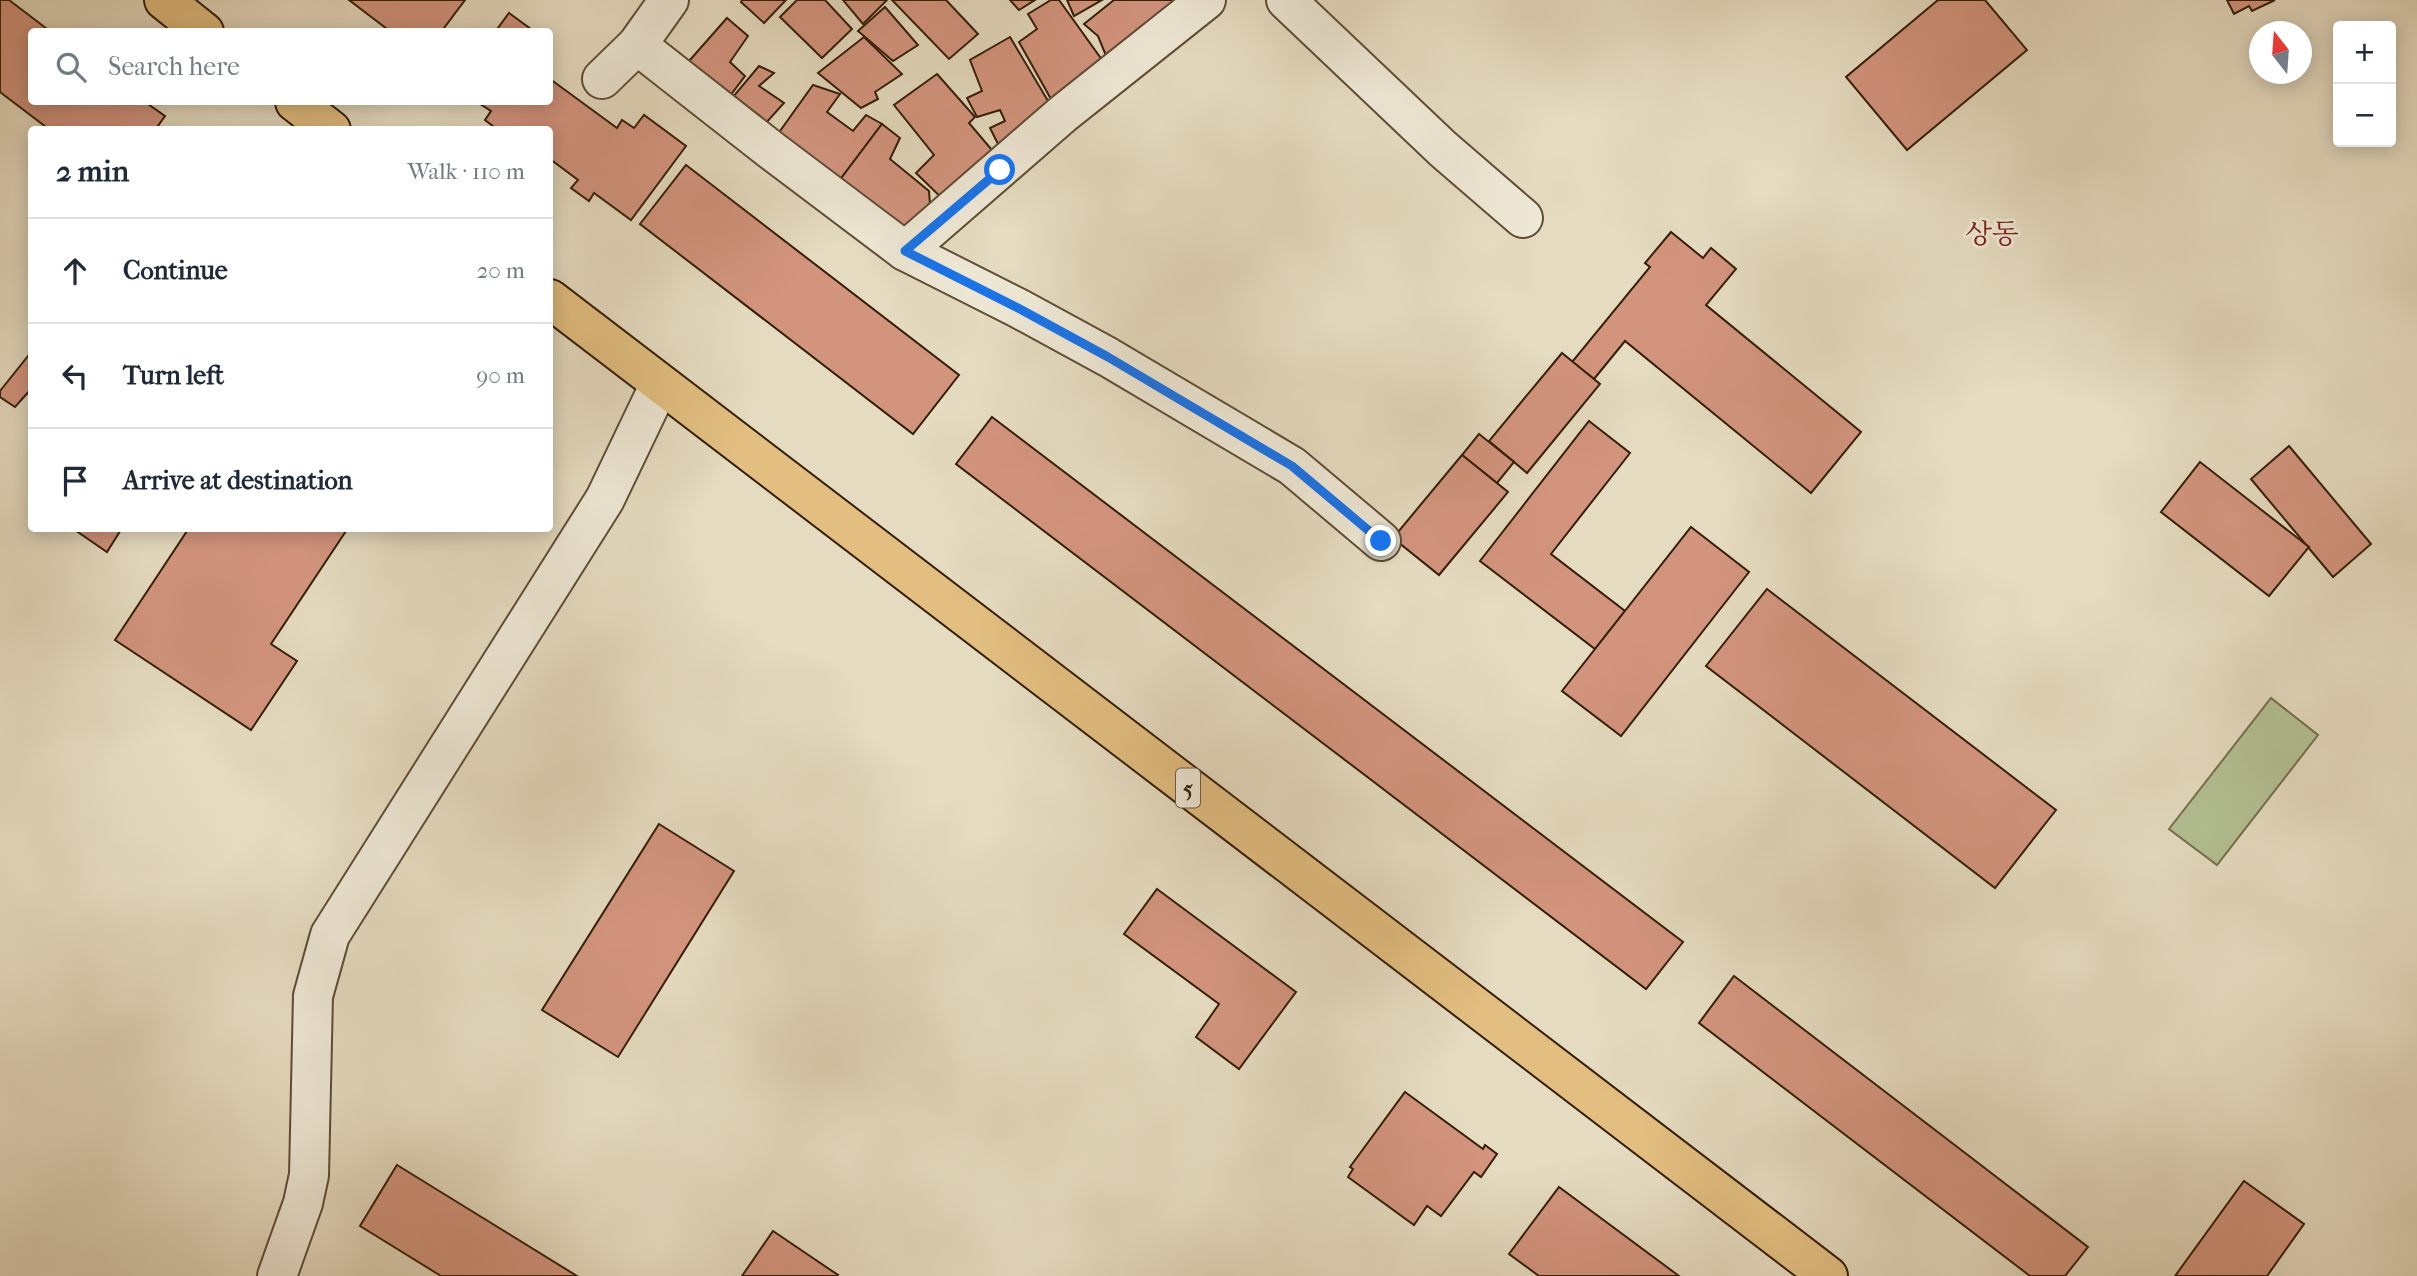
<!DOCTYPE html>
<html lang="en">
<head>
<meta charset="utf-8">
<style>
	:root { --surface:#fff; --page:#f2f2f3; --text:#1f2937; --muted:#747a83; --line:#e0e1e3 }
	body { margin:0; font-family:"IM FELL French Canon","Noto Serif KR",serif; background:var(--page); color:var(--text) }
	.controls { position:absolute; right:21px; top:21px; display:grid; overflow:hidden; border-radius:7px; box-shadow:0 4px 18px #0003 }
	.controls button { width:63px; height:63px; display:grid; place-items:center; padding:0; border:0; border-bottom:2px solid var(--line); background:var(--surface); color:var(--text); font:35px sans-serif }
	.compass { position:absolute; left:2249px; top:21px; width:63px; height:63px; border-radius:50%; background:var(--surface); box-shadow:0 4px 18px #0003; rotate:343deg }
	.stop { position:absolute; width:21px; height:21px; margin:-16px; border:5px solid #1a73e8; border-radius:50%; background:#fff }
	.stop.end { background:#1a73e8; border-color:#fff; box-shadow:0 2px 7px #0008 }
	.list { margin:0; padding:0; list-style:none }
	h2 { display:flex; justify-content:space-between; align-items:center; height:91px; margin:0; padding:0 28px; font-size:30px }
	h2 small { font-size:23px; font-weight:400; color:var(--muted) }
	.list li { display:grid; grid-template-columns:46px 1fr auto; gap:21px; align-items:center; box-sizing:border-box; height:105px; padding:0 28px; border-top:2px solid var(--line) }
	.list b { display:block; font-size:26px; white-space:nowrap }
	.list em { font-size:23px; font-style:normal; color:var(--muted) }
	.icon { flex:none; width:38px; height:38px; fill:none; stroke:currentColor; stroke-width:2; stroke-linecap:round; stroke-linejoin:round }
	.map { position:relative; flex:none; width:2417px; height:1276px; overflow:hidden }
	.search { position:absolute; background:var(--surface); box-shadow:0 4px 18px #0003; left:28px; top:28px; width:525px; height:77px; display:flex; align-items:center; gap:18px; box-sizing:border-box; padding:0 24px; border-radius:7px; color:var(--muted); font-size:26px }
	.panel { position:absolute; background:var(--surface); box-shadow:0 4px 18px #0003; left:28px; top:126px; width:525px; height:406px; border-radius:7px }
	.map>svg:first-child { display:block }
	.green { fill:#b3c093; stroke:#746f4d; stroke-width:2 }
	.building { fill:#d3947e; stroke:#341e07; stroke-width:2 }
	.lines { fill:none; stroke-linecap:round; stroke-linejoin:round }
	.minor-casing { stroke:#604d35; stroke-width:42 }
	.highway-casing { stroke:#341e07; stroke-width:42 }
	.minor { stroke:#eee8d6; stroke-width:38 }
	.highway { stroke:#e2be80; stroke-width:38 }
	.route { stroke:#1a73e8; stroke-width:9 }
	.labels { text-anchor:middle; stroke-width:6; stroke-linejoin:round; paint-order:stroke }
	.shield { fill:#eee8d6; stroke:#6c5b45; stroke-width:2 }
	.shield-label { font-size:23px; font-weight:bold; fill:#341e07 }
	.quarter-label { font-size:28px; fill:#7a1f14; stroke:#eee8d6 }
</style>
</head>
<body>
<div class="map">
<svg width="2417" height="1276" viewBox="0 0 2417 1276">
	<rect width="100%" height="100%" fill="#e5dbc0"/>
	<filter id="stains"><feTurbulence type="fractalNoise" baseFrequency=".00286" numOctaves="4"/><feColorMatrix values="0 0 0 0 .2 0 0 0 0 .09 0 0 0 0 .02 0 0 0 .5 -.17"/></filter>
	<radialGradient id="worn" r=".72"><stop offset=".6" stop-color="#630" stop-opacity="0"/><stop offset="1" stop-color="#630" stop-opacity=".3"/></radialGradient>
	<path class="green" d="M2271 698 2318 735 2217 865 2169 829Z"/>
	<g class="building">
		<path d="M0 0H9L51 32H32V102H145L165 116 155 130H50L0 92Z"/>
		<path d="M349 0H465L441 32H391Z"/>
		<path d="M742 0H786L764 23 741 2Z"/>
		<path d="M797 0H825L852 29 822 58 780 17Z"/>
		<path d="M843 0H887L863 24Z"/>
		<path d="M892 0H946L978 34 949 59Z"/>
		<path d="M1010 0H1035L1019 10Z"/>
		<path d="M1051 0H1059L1110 71 1056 108 1019 42 1037 29 1028 14Z"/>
		<path d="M1067 0H1102L1074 16Z"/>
		<path d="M1114 0H1199L1111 68 1098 36 1084 24Z"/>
		<path d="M1938 0H1985L2027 50 1907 150 1846 77Z"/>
		<path d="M2227 0H2275L2252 11 2249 6 2234 14Z"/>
		<path d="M885 7 918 45 893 61 858 31Z"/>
		<path d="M509 13 535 32H495Z"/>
		<path d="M727 18 748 36 730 62 745 76 723 105 682 69Z"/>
		<path d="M864 37 902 74 875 92 878 99 861 108 818 73Z"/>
		<path d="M1010 37 1054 111 1003 154 990 128 1005 121 1000 110 977 117 967 98 982 91 970 60Z"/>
		<path d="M759 66 774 73 759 86 784 103 756 134 722 110Z"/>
		<path d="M937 74 975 117 969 123 997 156 952 208 916 173 934 155 894 105Z"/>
		<path d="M550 79 617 128 622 120 634 128 644 115 686 146 631 220 594 193 589 201 571 188 578 180 550 159V130H508L505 127 498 130 485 120 491 111 477 102H550Z"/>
		<path d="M813 85 840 94 827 112 853 131 866 115 882 124 836 185 775 138Z"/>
		<path d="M882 124 900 138 890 159 929 191 930 205 909 238 836 185Z"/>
		<path d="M686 165 959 375 913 434 640 224Z"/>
		<path d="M1671 232 1703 258 1711 248 1736 269 1706 305 1861 432 1811 493 1625 341 1594 379 1572 362 1650 267 1645 263Z"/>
		<path d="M32 351V388L15 407 0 397V391Z"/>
		<path d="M1562 353 1600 384 1527 473 1489 441Z"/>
		<path d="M992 417 1683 942 1646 989 956 464Z"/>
		<path d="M1589 421 1630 453 1551 554 1625 611 1595 649 1480 561Z"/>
		<path d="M1479 434 1514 462 1497 483 1462 455Z"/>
		<path d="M2289 446 2371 544 2333 577 2251 479Z"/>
		<path d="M1462 455 1508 492 1439 575 1393 538Z"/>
		<path d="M2200 462 2309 547 2269 596 2161 512Z"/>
		<path d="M1691 527 1749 572 1621 736 1562 691Z"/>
		<path d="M72 528H122L107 552Z"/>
		<path d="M189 528H348L271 644 297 661 251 730 115 640Z"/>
		<path d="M1767 589 2056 810 1995 888 1706 666Z"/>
		<path d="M659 824 734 871 618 1057 542 1010Z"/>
		<path d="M1157 889 1296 992 1239 1069 1196 1037 1219 1004 1124 934Z"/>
		<path d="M1734 976 2088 1247 2065 1276H2030L1699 1023Z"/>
		<path d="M1405 1092 1483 1149 1485 1145 1497 1154 1481 1177 1474 1172 1441 1216 1427 1206 1414 1225 1348 1177 1353 1169 1350 1167Z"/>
		<path d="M397 1165 577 1276H441L360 1226Z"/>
		<path d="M2244 1181 2304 1224 2267 1276H2175Z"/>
		<path d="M1559 1187 1679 1276H1539L1509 1254Z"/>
		<path d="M773 1231 838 1275 837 1276H742Z"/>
	</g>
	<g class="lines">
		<defs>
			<g id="minor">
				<path d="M1286 0 1443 149 1523 218"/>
				<path d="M637 45 771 150 905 251 1018 308 1108 357 1292 466 1381 541"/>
				<path d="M602 79 637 45 669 0"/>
				<path d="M905 251 1064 113 1206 0"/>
				<path d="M277 1276 303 1203 309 1175 313 996 330 935 605 499 660 384"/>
			</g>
			<g id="highway">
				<path d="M164 0 204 32"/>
				<path d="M295 102 331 130"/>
				<path d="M550 299 1828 1276"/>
			</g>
		</defs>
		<use href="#minor" class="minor-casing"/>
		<use href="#highway" class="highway-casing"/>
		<use href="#minor" class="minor"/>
		<use href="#highway" class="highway"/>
	</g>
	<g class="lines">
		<path class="route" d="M1000 170 905 251 1018 308 1108 357 1292 466 1381 541"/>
	</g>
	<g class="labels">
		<rect class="shield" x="1176" y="768.5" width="24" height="39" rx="5"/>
		<g class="shield-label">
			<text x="1188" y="796">5</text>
		</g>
		<g class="quarter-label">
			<text x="1992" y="243">상동</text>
		</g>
	</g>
	<rect width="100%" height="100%" filter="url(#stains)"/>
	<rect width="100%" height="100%" fill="url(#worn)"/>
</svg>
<div class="controls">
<button>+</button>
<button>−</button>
</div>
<svg class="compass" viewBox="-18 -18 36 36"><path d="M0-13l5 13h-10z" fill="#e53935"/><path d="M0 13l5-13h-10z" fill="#747a83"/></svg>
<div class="stop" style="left:1000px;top:170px"></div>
<div class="stop end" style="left:1381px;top:541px"></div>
<div class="search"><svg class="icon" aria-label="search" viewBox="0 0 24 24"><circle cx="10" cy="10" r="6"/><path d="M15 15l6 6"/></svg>Search here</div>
<section class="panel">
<h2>2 min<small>Walk · 110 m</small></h2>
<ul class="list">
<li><svg class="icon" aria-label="ahead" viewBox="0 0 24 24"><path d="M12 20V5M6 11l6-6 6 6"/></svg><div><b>Continue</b></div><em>20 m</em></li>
<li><svg class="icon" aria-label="left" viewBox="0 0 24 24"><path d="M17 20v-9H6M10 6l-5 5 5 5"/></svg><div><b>Turn left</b></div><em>90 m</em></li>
<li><svg class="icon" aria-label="arrive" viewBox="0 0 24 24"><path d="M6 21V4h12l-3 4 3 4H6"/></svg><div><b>Arrive at destination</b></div></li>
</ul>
</section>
</div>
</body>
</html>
